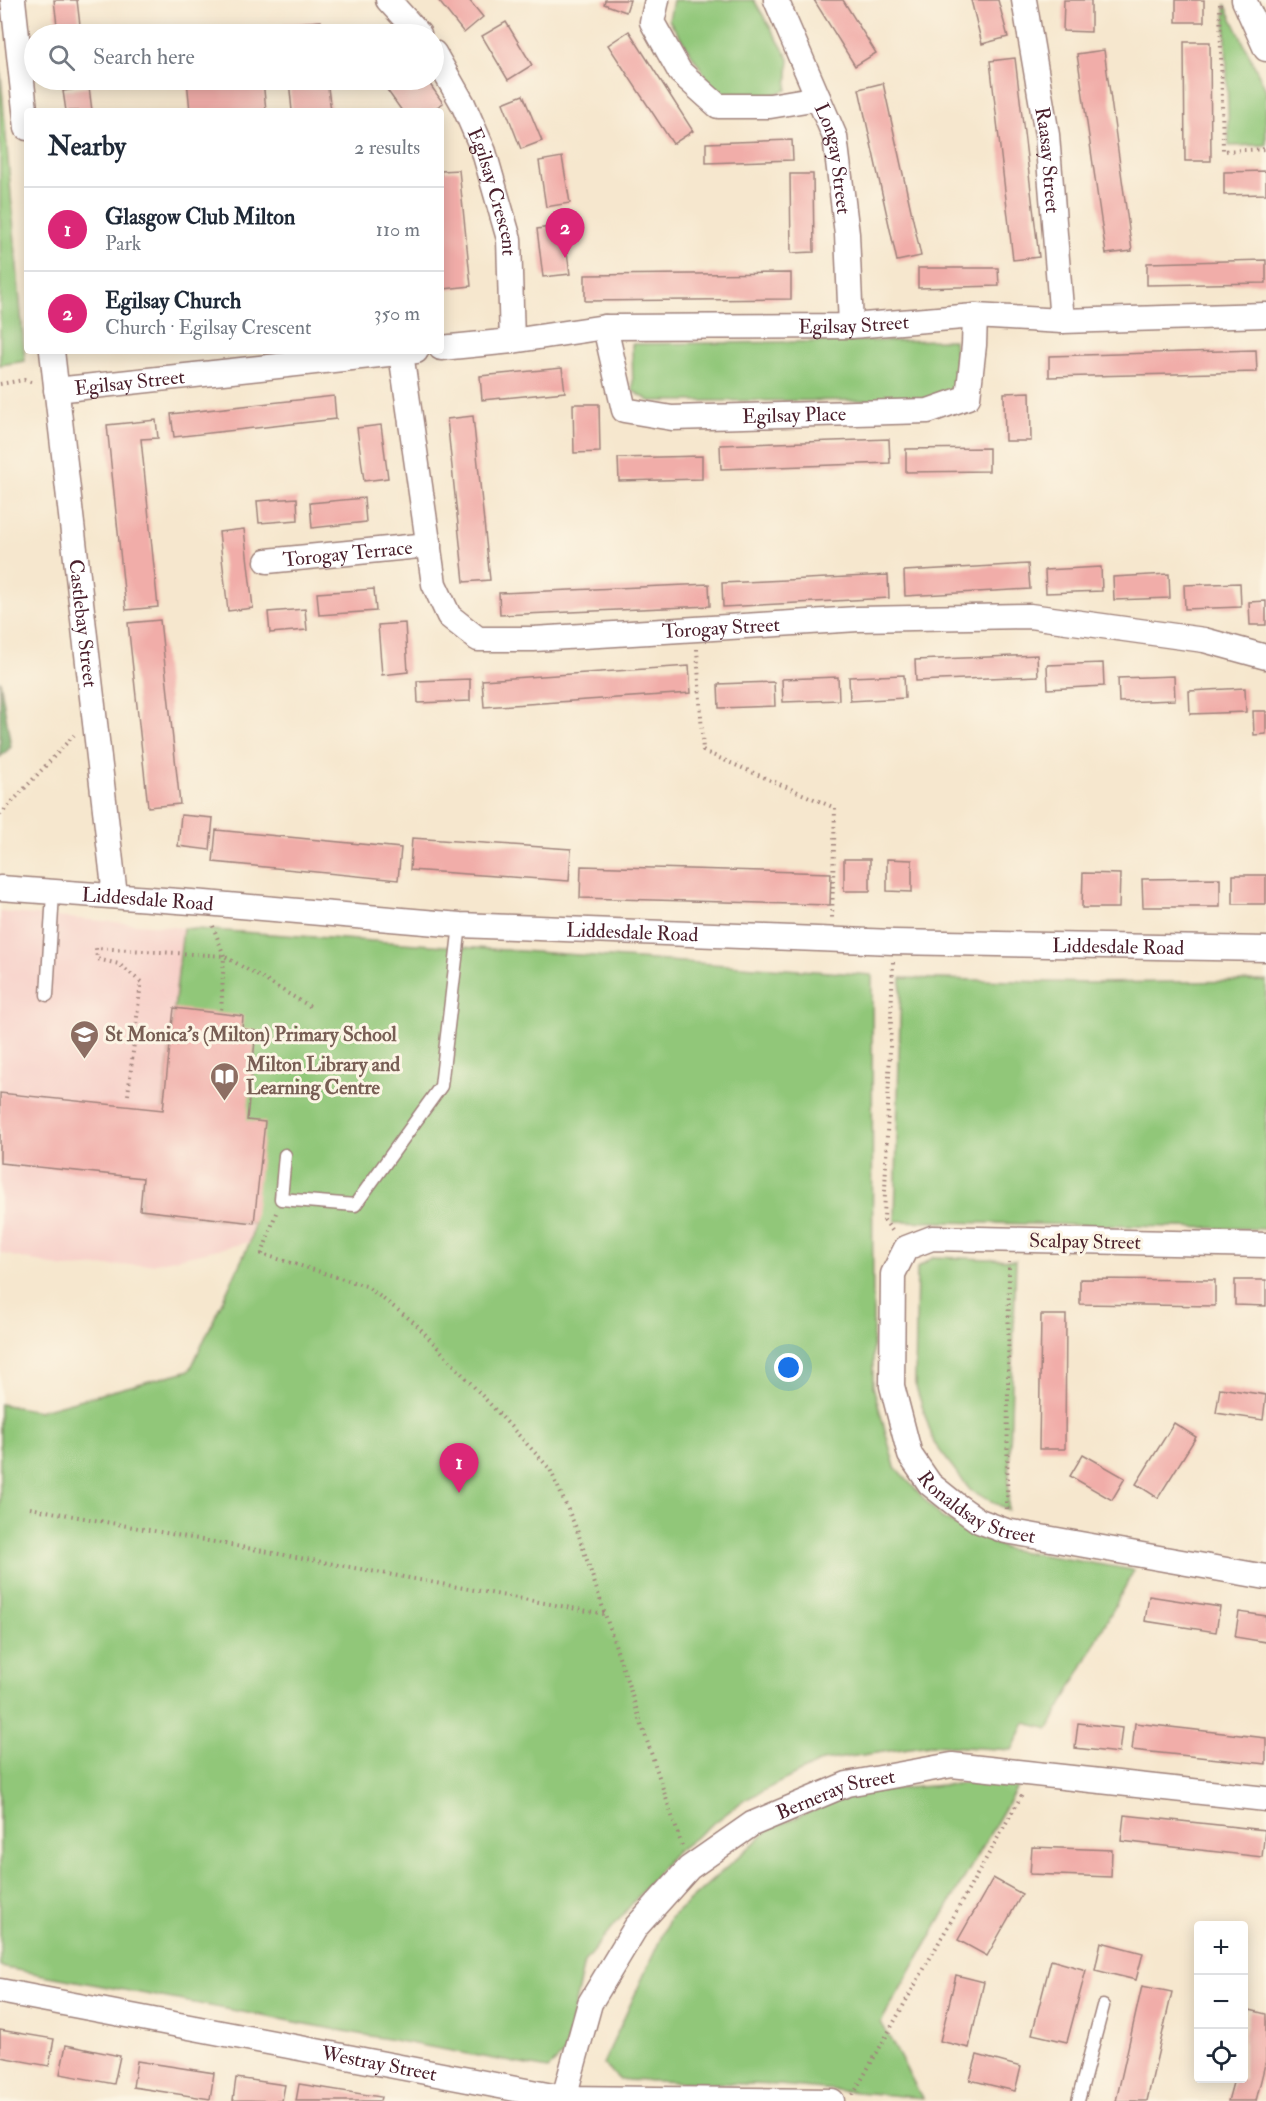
<!DOCTYPE html>
<html lang="en">
<head>
<meta charset="utf-8">
<style>
	:root { --surface:#fff; --page:#f6f6f7; --text:#1f2937; --muted:#747a83; --line:#e0e1e3; --accent:#db2777 }
	body { margin:0; font-family:"IM FELL Double Pica",serif; background:var(--page); color:var(--text) }
	.controls { position:absolute; right:18px; bottom:18px; display:grid; overflow:hidden; border-radius:6px; box-shadow:0 3px 15px #0003 }
	.controls button { width:54px; height:54px; display:grid; place-items:center; padding:0; border:0; border-bottom:2px solid var(--line); background:var(--surface); color:var(--text); font:30px sans-serif }
	.you { position:absolute; left:789px; top:1368px; width:21px; height:21px; margin:-15px; border:4px solid #fff; border-radius:50%; background:#1a73e8; box-shadow:0 0 0 9px #1a73e833 }
	.badge { display:grid; place-items:center; width:39px; height:39px; border-radius:50%; background:var(--accent); color:#fff; font-size:20px; font-weight:700 }
	.pin { position:absolute; translate:-50% -50px; filter:drop-shadow(0 2px 3px #0008) }
	.pin::after { content:''; position:absolute; top:32px; width:21px; height:18px; background:inherit; clip-path:polygon(0 0,100% 0,50% 100%) }
	.list { margin:0; padding:0; list-style:none }
	h2 { display:flex; justify-content:space-between; align-items:center; height:78px; margin:0; padding:0 24px; font-size:26px }
	h2 small { font-size:20px; font-weight:400; color:var(--muted) }
	.list li { display:grid; grid-template-columns:39px 1fr auto; gap:18px; align-items:center; box-sizing:border-box; height:84px; padding:0 24px; border-top:2px solid var(--line) }
	.list b { display:block; font-size:22px; white-space:nowrap }
	.list p { margin:0; font-size:20px; white-space:nowrap; color:var(--muted) }
	.list em { font-size:20px; font-style:normal; color:var(--muted) }
	.icon { flex:none; width:33px; height:33px; fill:none; stroke:currentColor; stroke-width:2; stroke-linecap:round; stroke-linejoin:round }
	.map { position:relative; flex:none; width:1266px; height:2101px; overflow:hidden }
	.search { position:absolute; background:var(--surface); box-shadow:0 3px 15px #0003; left:24px; top:24px; width:420px; height:66px; display:flex; align-items:center; gap:15px; box-sizing:border-box; padding:0 21px; border-radius:33px; color:var(--muted); font-size:22px }
	.panel { position:absolute; background:var(--surface); box-shadow:0 3px 15px #0003; left:24px; top:108px; width:420px; height:246px; border-radius:6px }
	.map>svg:first-child { display:block }
	.built { fill:#f7d0c9 }
	.green { fill:#91c779; stroke:#6e7352; stroke-width:1.5 }
	.forest { fill:#74ac69; stroke:#5f664a; stroke-width:1.5 }
	.building { fill:#f1ada9 }
	.lines { fill:none; stroke-linecap:round; stroke-linejoin:round }
	.lane-casing { stroke:#a0837c; stroke-width:15 }
	.street-casing { stroke:#a0837c; stroke-width:27 }
	.path { stroke:#a0837c; stroke-width:4; stroke-dasharray:1.5 4.5; stroke-linecap:butt }
	.lane { stroke:#fff; stroke-width:12 }
	.street { stroke:#fff; stroke-width:24 }
	.labels { text-anchor:middle; stroke-width:6; stroke-linejoin:round; paint-order:stroke }
	.street-label { font-size:20px; fill:#4a1f2b; stroke:#fcf5e5 }
	.education-label { font-size:20px; font-weight:bold; fill:#785e54; stroke:#fcf5e5; text-anchor:start }
</style>
</head>
<body>
<div class="map">
<svg width="1266" height="2101" viewBox="0 0 1266 2101">
	<rect width="100%" height="100%" fill="#fcf5e5"/>
	<filter id="ink" filterUnits="userSpaceOnUse"><feTurbulence type="fractalNoise" baseFrequency=".0167" numOctaves="2"/><feDisplacementMap in="SourceGraphic" scale="12" xChannelSelector="R" yChannelSelector="G"/><feConvolveMatrix kernelMatrix="1 2 1 2 8 2 1 2 1" color-interpolation-filters="sRGB"/></filter>
	<filter id="wash" filterUnits="userSpaceOnUse"><feTurbulence type="fractalNoise" baseFrequency=".008" numOctaves="4" result="noise"/><feDisplacementMap in="SourceGraphic" scale="24" xChannelSelector="R" yChannelSelector="G"/><feGaussianBlur stdDeviation="1.35" result="paint"/><feColorMatrix in="noise" values="0 0 0 0 0 0 0 0 0 0 0 0 0 0 0 0 0 1.4 0 .05"/><feComposite in="paint" operator="in"/></filter>
	<g filter="url(#wash)">
		<rect width="100%" height="100%" fill="#f6e7ce"/>
		<path class="built" d="M0 912 183 928 163 1110 140 1210 254 1223 250 1242 151 1264 64 1268 0 1253Z"/>
		<g class="green">
			<path d="M673 0H754L789 59 787 90 763 98H720L669 20Z"/>
			<path d="M1225 4 1266 90V145L1229 146Z"/>
			<path d="M0 64 25 361 0 365Z"/>
			<path d="M954 340 958 383 942 400 650 401 633 391 632 344Z"/>
			<path d="M183 928 872 975 873 1386 895 1467 942 1518 1006 1549 1134 1570 1049 1729 1025 1723 1012 1750 930 1745 822 1761 743 1801 672 1855 584 1962 564 2054 548 2069 0 1967V1404L38 1411 190 1370 250 1242 254 1223 140 1210 143 1178 163 1110Z"/>
			<path d="M901 978 1087 983 1266 981V1229L895 1221Z"/>
			<path d="M934 1257 1016 1260 1008 1510 970 1490 934 1443 915 1384 917 1268Z"/>
			<path d="M1020 1782 881 2022 922 2098 779 2085 620 2080 603 2064 670 1918 771 1828 858 1792 967 1783Z"/>
		</g>
		<path class="forest" d="M0 680 11 747 0 757Z"/>
		<g id="blocks">
			<g class="building">
				<path d="M54 0H77L81 34H58Z"/>
				<path d="M438 0H469L483 17 464 33Z"/>
				<path d="M605 0H630L626 12 604 4Z"/>
				<path d="M814 0H843L876 53 855 66Z"/>
				<path d="M971 0H998L1008 37 982 44Z"/>
				<path d="M1064 0H1091V32L1063 31Z"/>
				<rect x="1176" y="0" width="28" height="22"/>
				<path d="M321 21 322 34H284L283 24Z"/>
				<path d="M506 22 532 65 508 80 482 36Z"/>
				<path d="M629 31 693 131 673 144 608 45Z"/>
				<path d="M1184 42H1210L1211 161H1185Z"/>
				<path d="M1104 50 1132 251 1106 254 1077 54Z"/>
				<path d="M1015 58 1039 257 1013 260 990 61Z"/>
				<path d="M187 80H263L266 111H190Z"/>
				<path d="M289 80H327L331 111H292Z"/>
				<path d="M380 80H427L443 103 431 111H402Z"/>
				<path d="M883 83 921 256 897 261 859 89Z"/>
				<path d="M89 87 92 111H66L63 91Z"/>
				<path d="M523 95 542 141 521 149 503 103Z"/>
				<path d="M792 140 793 160 706 163V143Z"/>
				<path d="M562 157 570 203 546 207 539 161Z"/>
				<path d="M459 170 471 286 444 289 441 264V171Z"/>
				<path d="M1266 171V194L1224 195V172Z"/>
				<path d="M790 174H813L814 252 791 253Z"/>
				<path d="M563 225 570 274 543 277 537 229Z"/>
				<path d="M1266 260V283L1147 285V263Z"/>
				<path d="M918 268H998L999 286 918 288Z"/>
				<path d="M791 273V299L585 301V275Z"/>
				<path d="M1256 350 1257 372 1049 377V356Z"/>
				<path d="M562 368 565 392 482 400 480 376Z"/>
				<path d="M1030 392 1031 441H1005L1004 393Z"/>
				<path d="M334 396 336 419 174 437 171 414Z"/>
				<path d="M573 404H599L600 452 574 453Z"/>
				<path d="M473 416 490 580 464 582 447 419Z"/>
				<path d="M156 420 158 438 141 439 158 607 126 610 107 425Z"/>
				<path d="M381 425 388 478 364 481 357 428Z"/>
				<path d="M889 439 890 463 721 469 720 445Z"/>
				<path d="M989 448V471L906 472V449Z"/>
				<path d="M702 456V479L619 481 618 458Z"/>
				<path d="M297 498 298 520 259 523 257 501Z"/>
				<path d="M364 498 366 522 312 528 310 503Z"/>
				<path d="M244 529 253 608 228 611 219 532Z"/>
				<path d="M1028 564 1030 589 905 596 904 571Z"/>
				<path d="M1101 567 1102 591 1046 593 1045 570Z"/>
				<path d="M1169 574 1170 598 1114 600 1113 577Z"/>
				<path d="M888 575 889 598 723 607 722 583Z"/>
				<path d="M1240 583 1241 607 1185 609 1184 585Z"/>
				<path d="M709 584 710 606 500 615 499 593Z"/>
				<path d="M374 589 376 611 319 615 317 593Z"/>
				<path d="M1266 601V625H1250L1249 602Z"/>
				<path d="M305 609 307 630 270 633 268 612Z"/>
				<path d="M160 620 180 804 148 807 128 623Z"/>
				<path d="M405 623 408 672 382 675 378 625Z"/>
				<path d="M1037 655 1038 676 916 681 915 660Z"/>
				<path d="M1103 663 1104 686 1048 689 1047 665Z"/>
				<path d="M689 666 691 693 484 707 482 680Z"/>
				<path d="M904 675 905 698 850 701 849 677Z"/>
				<path d="M1174 676 1175 700 1119 702 1118 678Z"/>
				<path d="M838 677 839 700 783 702 782 679Z"/>
				<path d="M470 679V701L418 703 417 681Z"/>
				<path d="M774 682 775 706 719 708 718 684Z"/>
				<path d="M1245 688 1246 712 1190 714 1189 691Z"/>
				<path d="M1253 711H1266V734L1254 735Z"/>
				<path d="M181 815 213 818 210 850 178 846Z"/>
				<path d="M216 830 401 848 398 880 213 862Z"/>
				<path d="M412 838 571 849 569 881 410 870Z"/>
				<rect x="844" y="859" width="26" height="32"/>
				<path d="M887 859 912 860V892L887 891Z"/>
				<path d="M581 866 831 873 830 905 580 898Z"/>
				<path d="M1083 873 1120 874 1119 908H1082Z"/>
				<rect x="1233" y="875" width="33" height="29"/>
				<path d="M1220 878V907H1143L1142 879Z"/>
				<path d="M174 1008 243 1016 242 1029 256 1031 247 1120 265 1122 254 1223 140 1210 143 1178 0 1163V1093L163 1110Z"/>
				<path d="M1080 1279 1215 1280V1306L1080 1304Z"/>
				<path d="M1235 1280H1266V1306L1235 1305Z"/>
				<path d="M1041 1315H1066L1065 1449H1039Z"/>
				<path d="M1220 1388 1266 1395 1263 1420 1216 1413Z"/>
				<path d="M1174 1423 1196 1437 1158 1498 1136 1484Z"/>
				<path d="M1083 1454 1125 1478 1112 1500 1070 1476Z"/>
				<path d="M1149 1596 1220 1607 1216 1632 1145 1621Z"/>
				<path d="M1239 1612 1266 1616V1642L1235 1637Z"/>
				<path d="M1078 1723 1122 1728 1119 1753 1075 1748Z"/>
				<path d="M1135 1723 1266 1738V1764L1132 1750Z"/>
				<path d="M1124 1815 1265 1830 1262 1857 1121 1841Z"/>
				<path d="M1032 1847 1112 1850 1111 1877 1030 1874Z"/>
				<path d="M993 1878 1022 1894 987 1956 958 1940Z"/>
				<path d="M1101 1942 1143 1953 1136 1980 1095 1970Z"/>
				<path d="M1051 1960 1086 1970 1067 2042 1032 2034Z"/>
				<path d="M956 1975 984 1982 969 2048 940 2041Z"/>
				<path d="M1142 1986 1172 1992 1147 2101H1116Z"/>
				<path d="M1250 2010 1266 2014V2060L1256 2101H1228L1234 2079H1244V2038Z"/>
				<path d="M0 2030 54 2039 49 2066 0 2057Z"/>
				<path d="M66 2045 120 2056 114 2084 60 2074Z"/>
				<path d="M977 2055 1021 2067 1015 2091 970 2080Z"/>
				<path d="M137 2061 214 2073 210 2099 133 2087Z"/>
				<path d="M236 2078 285 2085 282 2101 233 2100Z"/>
				<path d="M299 2084 381 2097 380 2101H296Z"/>
			</g>
		</g>
	</g>
	<g filter="url(#ink)">
		<use href="#blocks" fill-opacity="0" stroke="#a0837c" stroke-width="1.5"/>
		<g class="lines">
			<defs>
				<g id="lane">
					<path d="M47 995 53 893"/>
					<path d="M285 1155 281 1199 355 1205 441 1086 460 925"/>
					<path d="M1078 2101 1103 2006"/>
				</g>
				<g id="street">
					<path d="M13 0 27 128"/>
					<path d="M388 0 419 34"/>
					<path d="M657 0 652 22 680 72 718 106H770L818 98"/>
					<path id="s1" d="M776 0 835 137 847 234 851 326"/>
					<path id="s2" d="M1024 0 1047 135 1062 321"/>
					<path d="M1244 0 1266 49"/>
					<path id="s3" d="M434 53 463 104 484 152 509 239 512 341"/>
					<path id="s4" d="M605 327 624 410 672 418 928 411 968 397 974 345 975 316"/>
					<path id="s5" d="M441 348 512 341 605 327 851 326 975 316 1062 321 1266 315"/>
					<path id="s6" d="M52 351 115 896"/>
					<path id="s7" d="M401 353 434 584 449 616 478 639H534L858 619 1030 616 1204 640 1266 657"/>
					<path id="s8" d="M56 390 416 351"/>
					<path id="s9" d="M267 561 429 545"/>
					<path id="s10" d="M0 888 205 903 460 925 893 942 1266 949"/>
					<path id="s11" d="M1266 1245 932 1238 906 1248 893 1274 892 1386 910 1455 930 1484 955 1504 979 1521 1006 1531 1266 1577"/>
					<path id="s12" d="M0 1991 563 2098 832 2101"/>
					<path id="s13" d="M563 2101 590 2003 636 1927 689 1868 752 1824 847 1784 952 1765 1266 1799"/>
				</g>
			</defs>
			<use href="#lane" class="lane-casing"/>
			<use href="#street" class="street-casing"/>
			<g class="path">
				<path d="M1220 4 1223 151 1266 149"/>
				<path d="M0 384 24 380 34 383"/>
				<path d="M697 649 703 751 835 808 832 918"/>
				<path d="M0 815 74 735"/>
				<path d="M213 926 224 956 221 1013"/>
				<path d="M893 962 884 1220 894 1233"/>
				<path d="M128 1095 141 982 119 964 97 959 96 948 224 956 311 1007"/>
				<path d="M276 1213 262 1254 366 1286 415 1323 550 1469 577 1530 682 1846"/>
				<path d="M30 1508 604 1614"/>
				<path d="M1007 1509 1009 1262"/>
				<path d="M853 2095 1023 1793"/>
			</g>
			<use href="#lane" class="lane"/>
			<use href="#street" class="street"/>
		</g>
	</g>
	<defs>
		<symbol id="school-pin" viewBox="-11 -11 22 30"><path d="M0 17L-7.5 6A9.5 9.5 0 1 1 7.5 6Z" fill="#8d6e63" stroke="#fcf5e5"/><path d="M0-5L7-2L0 1L-7-2ZM-4 1L0 2.5L4 1V4Q0 6-4 4Z" fill="#fff"/></symbol>
		<symbol id="library-pin" viewBox="-11 -11 22 30"><path d="M0 17L-7.5 6A9.5 9.5 0 1 1 7.5 6Z" fill="#8d6e63" stroke="#fcf5e5"/><path d="M-6-4Q-3-5.5-.7-3.5V5Q-3 3-6 4ZM6-4Q3-5.5 .7-3.5V5Q3 3 6 4Z" fill="#fff"/></symbol>
	</defs>
	<g fill-rule="evenodd">
		<use href="#school-pin" x="68" y="1018" width="33" height="45"/>
		<use href="#library-pin" x="208" y="1060" width="33" height="45"/>
	</g>
	<g class="labels">
		<g class="street-label">
			<text dy="7" stroke="none"><textPath href="#s1" startOffset="170">Longay Street</textPath></text>
			<text dy="7" stroke="none"><textPath href="#s2" startOffset="162">Raasay Street</textPath></text>
			<text dy="7" stroke="none"><textPath href="#s3" startOffset="152">Egilsay Crescent</textPath></text>
			<text dy="7" stroke="none"><textPath href="#s5" startOffset="414">Egilsay Street</textPath></text>
			<text dy="7" stroke="none"><textPath href="#s8" startOffset="74">Egilsay Street</textPath></text>
			<text dy="7" stroke="none"><textPath href="#s4" startOffset="256">Egilsay Place</textPath></text>
			<text dy="7" stroke="none"><textPath href="#s9" startOffset="81">Torogay Terrace</textPath></text>
			<text dy="7" stroke="none"><textPath href="#s6" startOffset="274">Castlebay Street</textPath></text>
			<text dy="7" stroke="none"><textPath href="#s7" startOffset="549">Torogay Street</textPath></text>
			<text dy="7" stroke="none"><textPath href="#s10" startOffset="148">Liddesdale Road</textPath></text>
			<text dy="7" stroke="none"><textPath href="#s10" startOffset="634">Liddesdale Road</textPath></text>
			<text dy="7" stroke="none"><textPath href="#s10" startOffset="1120">Liddesdale Road</textPath></text>
			<text transform="translate(1085 1241) rotate(1)" y="7">Scalpay Street</text>
			<text dy="7" stroke="none"><textPath href="#s11" startOffset="663">Ronaldsay Street</textPath></text>
			<text dy="7" stroke="none"><textPath href="#s13" startOffset="436">Berneray Street</textPath></text>
			<text dy="7" stroke="none"><textPath href="#s12" startOffset="386">Westray Street</textPath></text>
		</g>
		<g class="education-label">
			<text x="105" y="1041">St Monica's (Milton) Primary School</text>
			<text x="246" y="1071">Milton Library and<tspan x="246" dy="23">Learning Centre</tspan></text>
		</g>
	</g>
</svg>
<div class="controls">
<button>+</button>
<button>−</button>
<button><svg class="icon" aria-label="locate" viewBox="0 0 24 24"><circle cx="12" cy="12" r="6"/><path d="M12 2v4M12 18v4M2 12h4M18 12h4"/></svg></button>
</div>
<div class="you"></div>
<div class="pin badge" style="left:459px;top:1493px">1</div>
<div class="pin badge" style="left:565px;top:258px">2</div>
<div class="search"><svg class="icon" aria-label="search" viewBox="0 0 24 24"><circle cx="10" cy="10" r="6"/><path d="M15 15l6 6"/></svg>Search here</div>
<section class="panel">
<h2>Nearby<small>2 results</small></h2>
<ul class="list">
<li><span class="badge">1</span><div><b>Glasgow Club Milton</b><p>Park</p></div><em>110 m</em></li>
<li><span class="badge">2</span><div><b>Egilsay Church</b><p>Church · Egilsay Crescent</p></div><em>350 m</em></li>
</ul>
</section>
</div>
</body>
</html>
